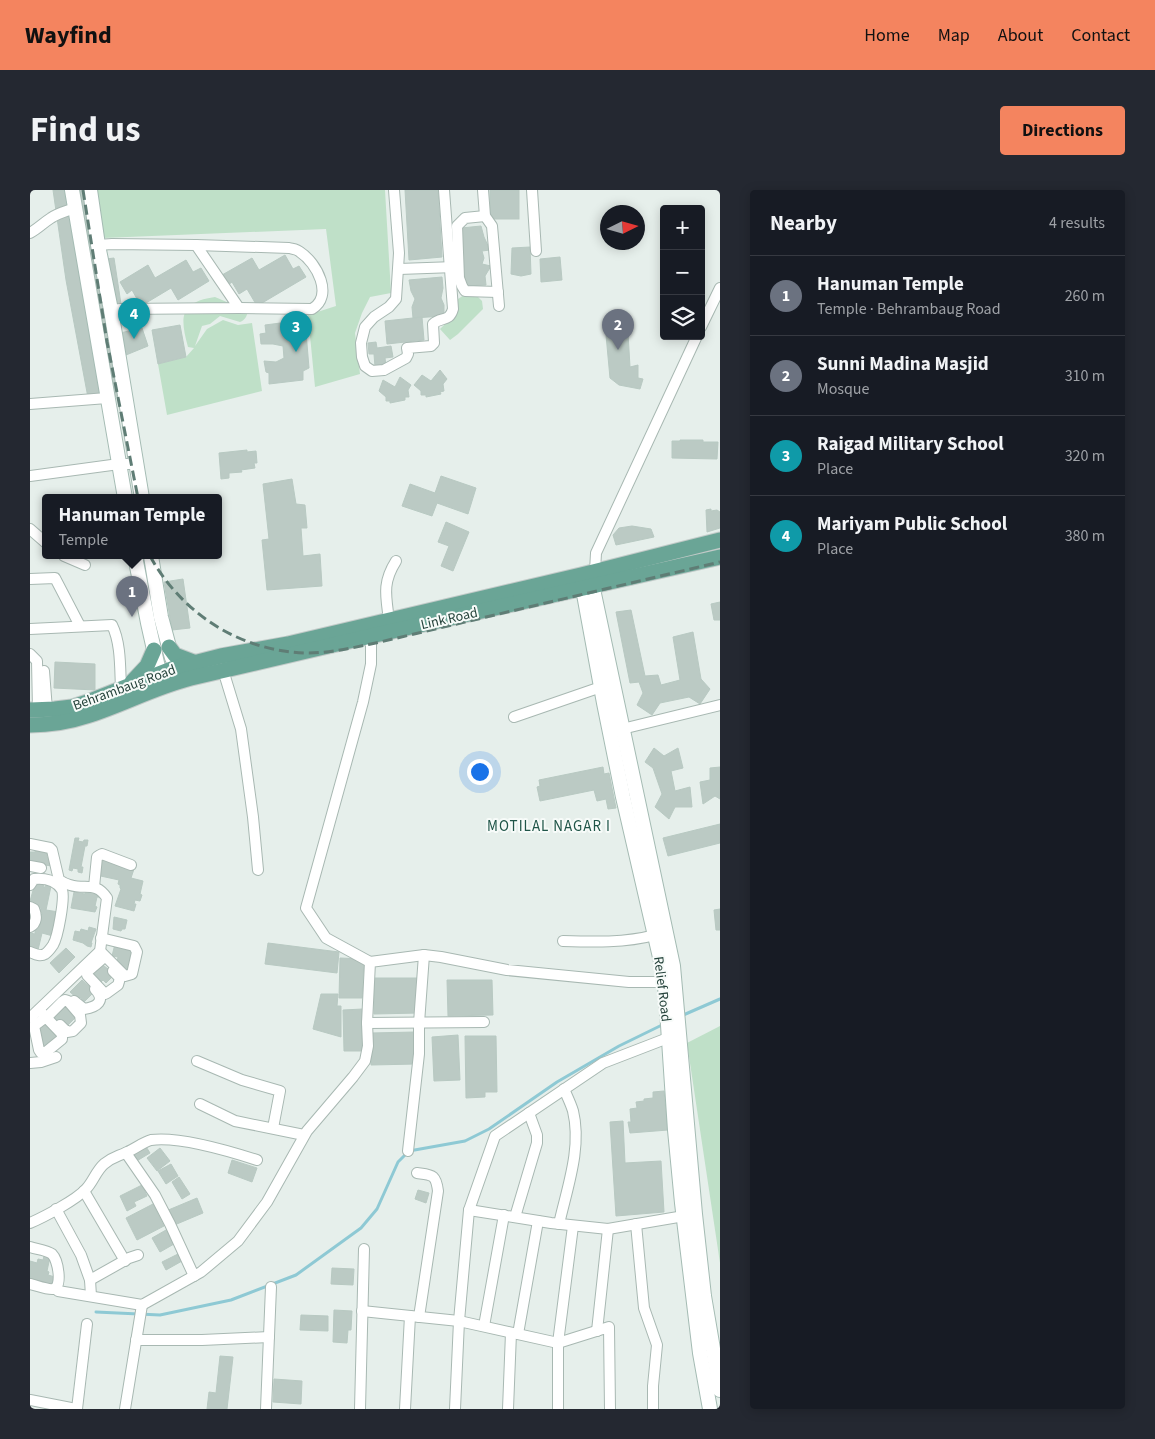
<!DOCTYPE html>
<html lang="en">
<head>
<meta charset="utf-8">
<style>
	:root { --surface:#171b24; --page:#242831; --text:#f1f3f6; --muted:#9ea1a6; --line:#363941; --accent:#f4845f }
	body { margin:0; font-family:"Source Sans 3",sans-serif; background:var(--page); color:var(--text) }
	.controls { position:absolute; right:15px; top:15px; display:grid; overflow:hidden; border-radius:5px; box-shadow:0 2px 12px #0003 }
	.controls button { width:45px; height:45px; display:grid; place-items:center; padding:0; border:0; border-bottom:1px solid var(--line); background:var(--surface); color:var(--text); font:25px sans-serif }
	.compass { position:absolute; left:570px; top:15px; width:45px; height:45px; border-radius:50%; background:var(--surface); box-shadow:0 2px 12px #0003; rotate:85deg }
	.you { position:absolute; left:449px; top:581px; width:18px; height:18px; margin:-12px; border:4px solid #fff; border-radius:50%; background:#1a73e8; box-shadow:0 0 0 8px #1a73e833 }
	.badge { display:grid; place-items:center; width:32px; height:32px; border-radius:50%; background:var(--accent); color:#fff; font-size:16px; font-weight:700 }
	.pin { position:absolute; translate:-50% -41px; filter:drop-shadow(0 1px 2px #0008) }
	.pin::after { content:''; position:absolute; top:26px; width:18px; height:15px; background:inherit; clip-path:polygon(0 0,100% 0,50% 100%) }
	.popup { position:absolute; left:12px; top:304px; width:180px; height:65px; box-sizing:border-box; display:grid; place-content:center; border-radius:5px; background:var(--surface); filter:drop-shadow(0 1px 4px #0005); font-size:16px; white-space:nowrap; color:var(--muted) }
	.popup b { font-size:19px; color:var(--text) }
	.popup::after { content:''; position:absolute; left:50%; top:100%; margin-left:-10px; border:10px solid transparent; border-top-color:var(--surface) }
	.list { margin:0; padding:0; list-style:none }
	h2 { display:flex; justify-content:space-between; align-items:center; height:65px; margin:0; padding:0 20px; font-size:21px }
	h2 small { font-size:16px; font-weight:400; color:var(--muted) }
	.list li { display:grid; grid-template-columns:32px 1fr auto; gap:15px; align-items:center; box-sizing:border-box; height:80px; padding:0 20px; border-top:1px solid var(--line) }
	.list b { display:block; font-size:19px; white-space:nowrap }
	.list p { margin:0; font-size:16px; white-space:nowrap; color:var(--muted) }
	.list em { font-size:16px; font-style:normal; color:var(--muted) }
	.icon { flex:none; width:28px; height:28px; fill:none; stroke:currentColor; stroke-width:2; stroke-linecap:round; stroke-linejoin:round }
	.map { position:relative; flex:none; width:690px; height:1219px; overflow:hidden; border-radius:5px }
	header { display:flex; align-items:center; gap:30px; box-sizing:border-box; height:70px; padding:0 25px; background:var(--accent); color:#111 }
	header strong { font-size:24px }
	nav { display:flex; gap:28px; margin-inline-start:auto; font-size:18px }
	.intro { display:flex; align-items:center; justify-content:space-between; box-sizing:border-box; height:120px; padding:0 30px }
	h1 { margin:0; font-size:35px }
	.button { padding:12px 22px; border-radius:5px; background:var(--accent); color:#111; font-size:18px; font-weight:700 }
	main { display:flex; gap:30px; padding:0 30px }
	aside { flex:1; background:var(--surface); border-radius:5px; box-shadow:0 2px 12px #0003 }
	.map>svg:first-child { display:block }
	.green { fill:#bfe0c8 }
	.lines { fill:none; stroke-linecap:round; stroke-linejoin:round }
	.stream { stroke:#8ec9d4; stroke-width:3 }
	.building { fill:#bbcac4; stroke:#b8c9c2 }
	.street-casing { stroke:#a8b8b2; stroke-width:12 }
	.secondary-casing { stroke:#a4bbb3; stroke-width:16 }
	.primary-casing { stroke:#c2cac8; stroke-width:17 }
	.street { stroke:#fff; stroke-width:10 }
	.secondary { stroke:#fff; stroke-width:14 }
	.primary { stroke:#6aa596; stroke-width:15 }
	.rail { stroke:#5f7d75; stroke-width:3; stroke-dasharray:10 5; stroke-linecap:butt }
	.labels { text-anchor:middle; stroke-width:4; stroke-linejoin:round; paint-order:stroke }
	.street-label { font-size:14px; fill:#24423a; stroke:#f7fbf9 }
	.neighbourhood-label { font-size:15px; letter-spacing:1px; fill:#1f5548; stroke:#f7fbf9 }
</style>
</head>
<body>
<header>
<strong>Wayfind</strong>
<nav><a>Home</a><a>Map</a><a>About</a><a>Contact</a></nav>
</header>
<div class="intro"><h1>Find us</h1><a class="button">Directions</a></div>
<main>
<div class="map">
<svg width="690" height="1219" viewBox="0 0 690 1219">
	<rect width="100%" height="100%" fill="#e6efeb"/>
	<g class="green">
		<path d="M65 0H355L361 103 340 107 332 123 325 143 330 184 285 197 278 125 306 116 296 39 73 48Z"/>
		<path d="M434 105 448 107 452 111 453 119 428 144 420 150 410 139 425 124 428 109Z"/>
		<path d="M185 107 218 121C217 126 215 130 210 132L190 126 180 134 172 136 165 156 177 139 193 130 208 135 222 133 232 201 137 225 128 174 156 167 164 158 158 157C149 125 151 112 185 107Z"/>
		<path d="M690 836V1073L657 853Z"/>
	</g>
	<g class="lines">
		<g class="stream">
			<path d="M651 826 690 809"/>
			<path d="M66 1122 130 1125 201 1110 266 1085 331 1038 347 1019 368 972 379 961 435 951 459 939 527 892 589 856 634 834"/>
		</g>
	</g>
	<g class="building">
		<path d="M23 0H62L96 204 59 213 36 90Z"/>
		<path d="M375 0H408L412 67 379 70Z"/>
		<rect x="460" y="0" width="29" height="29"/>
		<path d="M451 36 454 47 460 60 452 61 454 68 452 74 461 76 455 86 456 95 435 96 434 75 430 67 431 38Z"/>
		<path d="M500 57 501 84 491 86 481 84 482 58Z"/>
		<path d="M255 65 263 79 269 76 276 87 227 116 217 99 209 104 202 92 198 95 192 85 222 68 229 80Z"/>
		<path d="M530 67 532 90 511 92 510 69Z"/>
		<path d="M84 68 91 114 83 117 76 69Z"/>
		<path d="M156 70 163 82 171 78 179 91 148 110 141 98 111 116 102 100 97 104 90 92 118 75 125 88Z"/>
		<path d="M412 87 413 98 411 108 414 115V126L383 128 382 117 385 109 381 101 379 90Z"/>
		<path d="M392 127 394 150 357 154 355 131Z"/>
		<path d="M266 131 268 142H276L279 178 273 181V190L239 194V183L236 182 234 171 246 172 254 168 253 156 243 154H231L230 144 236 143 235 135Z"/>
		<path d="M150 135 156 167 128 174 122 140Z"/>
		<path d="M112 138 118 156 96 165 90 143Z"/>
		<path d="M598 143 600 177 608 175V188L613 189 610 199 589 195 580 188 576 145Z"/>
		<path d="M346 152 347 158 361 156 363 167 355 168 356 176 345 177 344 164H339L338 153Z"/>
		<path d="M410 180 417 189 413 194 414 201 410 202 411 204 396 207V205H391V201L384 195 392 185 401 191Z"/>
		<path d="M370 187 381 195 378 200 379 207H375V210L360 213V211H356V207L349 201 353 190 365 197Z"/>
		<path d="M650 250H673V252H688L687 269 642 268V251H650Z"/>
		<path d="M217 260V262L226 261 227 273H224L225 278 211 280 212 282 199 283V288L191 289 189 263Z"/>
		<path d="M411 286 446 298 438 324 407 313 402 326 372 316 380 294 405 303Z"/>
		<path d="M262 289 266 314 275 315 277 338H271L273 366 290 364 292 396 237 400 232 350 239 349 233 294Z"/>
		<path d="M681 319V321L687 320 690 322V338L677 342 676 320Z"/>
		<path d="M416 332 439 342 423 381 411 376 419 356 408 352Z"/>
		<path d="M602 336 621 339 624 347 586 355 583 345 589 338Z"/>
		<rect x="48" y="366" width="27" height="1"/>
		<path d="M153 389 160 438 142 440 134 392Z"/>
		<path d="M690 412V430H684L681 414Z"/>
		<path d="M601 420 615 486 628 485 631 495 650 490 643 447 663 442 671 489 680 499 670 514 659 507 630 513 622 525 607 515 613 503 609 492 600 493 586 422Z"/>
		<path d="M25 472 65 474V500L24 498Z"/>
		<path d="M624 558 634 566 648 558 653 578 641 581 645 601 660 597 662 617H645L639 629 625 617 632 604 623 578 615 572Z"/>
		<path d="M573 577 574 584 579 583 586 618 578 619 576 609 567 611 564 600 510 611 507 597 510 596 509 590Z"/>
		<path d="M690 577V609L685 606 673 614 670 592 680 590V578Z"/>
		<path d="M690 634V653L638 666 633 648Z"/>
		<path d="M45 648H49L48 651 53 652 54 650H58L57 656H55L51 677H53L52 683 48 682V679L43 678 42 681 39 680Z"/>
		<path d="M10 659 21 664H17V667L20 668 22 676 0 673V662H5L6 660 10 661Z"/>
		<path d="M70 667 83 671V674L104 679 101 688 113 691 110 704 112 705 110 711 105 710 104 714H106L104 721 85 716 91 699 90 698V695L88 694 89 690 66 685Z"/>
		<path d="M3 691 10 693V694L14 695 13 697H15L16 695 21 696 16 720 29 722 23 746 12 743 8 760 0 757V743L5 744V736H8L12 723 10 722 11 718 0 715V711L4 697Z"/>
		<path d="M59 701 68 702 69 705V707H67L65 716 67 717 65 722 41 718 44 702 55 704V703H59Z"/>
		<path d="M690 719V740H686L684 720Z"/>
		<path d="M84 727 97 730 95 739H92L91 741 83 739Z"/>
		<path d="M59 737 66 739 61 753H62L61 757 57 756 53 753 43 750 45 741 50 742 51 739 58 741Z"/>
		<path d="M238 753 309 762 307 783 235 774Z"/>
		<path d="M85 754 105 760 101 780 95 779 90 780 91 773 87 772 88 767 82 766Z"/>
		<path d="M36 758 45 767 29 783 20 773Z"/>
		<path d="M310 768 334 769 332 808H309Z"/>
		<path d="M69 772 78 779 77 781 83 786 76 793 73 790 70 793 59 782Z"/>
		<path d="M344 788H389V823L344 824Z"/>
		<path d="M52 790 61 798 60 799 63 803 54 812 50 807 48 809 40 802Z"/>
		<path d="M417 790H462L463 825 418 826Z"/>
		<path d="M291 804H308L307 816H311V847L283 839Z"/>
		<path d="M35 812 47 826 37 836 31 834 23 826Z"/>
		<path d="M333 819 334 861H314L313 820Z"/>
		<path d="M14 830 19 835 18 837 28 845 27 846 29 848 14 861 9 847 11 845 5 838Z"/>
		<path d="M385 842 386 874 341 875V843Z"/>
		<path d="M428 845 430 890 404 891 402 847Z"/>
		<path d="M435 846H466L467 902H455V907L436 908Z"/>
		<path d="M634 901 638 940 600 943 598 932H601L600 919 607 918 606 912 614 911V909L623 908V902Z"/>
		<path d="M593 931 595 973 631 971 634 1022 586 1026 580 932Z"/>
		<path d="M115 955 120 963 105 972 100 964Z"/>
		<path d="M130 958 140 971 127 981 117 968Z"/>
		<path d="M202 970 227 978 222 992 198 983Z"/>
		<path d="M141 974 148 986 136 994 128 981Z"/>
		<path d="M149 987 160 1004 152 1009 142 992Z"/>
		<path d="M112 995 117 1006 104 1012 106 1016 97 1021 90 1006Z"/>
		<path d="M388 1000 399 1003 396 1013 385 1009Z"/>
		<path d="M167 1008 173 1023 142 1036 136 1021Z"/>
		<path d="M123 1014 134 1036 107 1050 96 1028Z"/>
		<path d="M136 1040 144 1054 130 1062 122 1048Z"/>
		<path d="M148 1064 152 1071 136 1080 132 1072Z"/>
		<path d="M14 1066 20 1067 17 1081 19 1082 18 1085 25 1087 23 1096 0 1090V1071L7 1073 8 1069 13 1070Z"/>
		<path d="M302 1078 324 1079 323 1095 301 1094Z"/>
		<path d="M304 1120 322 1121 321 1140H318L317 1153 303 1152Z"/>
		<path d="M271 1125 298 1126V1141L270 1140Z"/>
		<path d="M190 1166 203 1167 197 1219H177L179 1202 186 1203Z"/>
		<path d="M244 1189 272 1191 271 1214 243 1212Z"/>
	</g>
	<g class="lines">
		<defs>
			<g id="street">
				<path d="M364 0 369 63 366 109 359 117 344 127 335 137 331 153 332 167 335 176 342 181 354 180 376 168 378 164 377 158 401 156 404 153 403 134C411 126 419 133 423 119L414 0"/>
				<path d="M453 0 455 26 462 36 469 116"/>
				<path d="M502 0 506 61"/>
				<path d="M455 26 435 28 427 36 429 88 432 96 435 101 468 102"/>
				<path d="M0 43C9 38 13 33 21 28 28 23 37 21 45 18"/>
				<path d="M68 55 82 54 166 55 209 118 91 119 81 120"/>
				<path d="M166 55 259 58C263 59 267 59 270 62 287 73 304 106 282 119L209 118"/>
				<path d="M369 79 425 77"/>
				<path d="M671 137 690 98"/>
				<path d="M0 214 77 208"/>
				<path d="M0 286 89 274H107"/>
				<path d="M0 339 16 353"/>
				<path d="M34 366 55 375"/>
				<path d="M565 381 566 363 667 146"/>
				<path d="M0 389 25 388 50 436"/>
				<path d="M359 430C356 406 352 393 366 371"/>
				<path d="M0 439 82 435C91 453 90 478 91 499"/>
				<path d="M0 464 7 471 8 520"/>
				<path d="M193 480 211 539 223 627 228 680"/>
				<path d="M14 481 17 520"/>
				<path d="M484 527 571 497"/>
				<path d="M588 540 690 515"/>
				<path d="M0 654 20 658 22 660 29 690C32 692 36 694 40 695 56 700 66 691 77 708L70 761 0 828"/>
				<path d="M0 676 11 678"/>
				<path d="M0 695 4 689C14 688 26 690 32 700 35 708 28 747 23 755 21 758 18 762 15 764 10 767 5 764 0 762"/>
				<path d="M64 697 67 667 70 665 72 664 101 675"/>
				<path d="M0 717 4 719C7 726 7 733 0 737"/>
				<path d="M533 751C563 752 595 753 625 745"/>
				<path d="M70 761 95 786 102 784 107 762 104 756 71 748"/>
				<path d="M71 770 57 782V785L75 804 77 803 88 795 90 788 83 781"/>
				<path d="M340 772 296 748 276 718 333 512 341 474V446"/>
				<path d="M44 811 54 819C67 817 76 811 65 799"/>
				<path d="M9 820 32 844V849L16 862 11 863 9 860 4 836 16 827"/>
				<path d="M19 825 32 812 35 810 38 811 50 825 51 833 43 841 37 842 30 835"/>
				<path d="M454 832 337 833 340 772 394 765 411 767 477 780 599 792H639"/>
				<path d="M167 871 212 890 250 901 243 938"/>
				<path d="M0 873 11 872 26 867"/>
				<path d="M170 914 205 931 274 945"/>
				<path d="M378 961 389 864V833L394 765"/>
				<path d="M96 963 125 1005 140 1034 164 1086"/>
				<path d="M387 983C402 985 406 984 408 1001L389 1127"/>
				<path d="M54 1001 95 1071"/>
				<path d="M26 1019 51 1065 60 1090 61 1106"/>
				<path d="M439 1020 521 1033 578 1039 654 1026"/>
				<path d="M485 1027 507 953V945L499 923"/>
				<path d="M0 1033C14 1027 46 1010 56 999 63 992 66 981 74 974 84 966 87 967 97 962 105 959 113 952 121 950 150 946 199 961 227 970"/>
				<path d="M529 1034C537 998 552 958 543 921 541 914 537 906 534 899"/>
				<path d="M606 1034 614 1118 627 1155 623 1196V1219"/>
				<path d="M0 1057C6 1059 17 1060 22 1064 28 1070 33 1097 23 1099 18 1100 5 1095 0 1094"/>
				<path d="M60 1090 99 1068 108 1065"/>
				<path d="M28 1101 112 1115 171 1082 208 1051 237 1012 277 941 323 887 335 871 338 856 337 833"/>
				<path d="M332 1121 429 1131 528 1153 579 1137 580 1219"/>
				<path d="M454 1136 474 1025"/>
				<path d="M567 1141 578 1039"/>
				<path d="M488 1144 508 1031"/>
				<path d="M106 1150H172L239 1147"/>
				<path d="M0 1210 46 1219"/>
				<path d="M47 1219 57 1134"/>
				<path d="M95 1219 112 1115"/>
				<path d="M236 1219 241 1097"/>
				<path d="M330 1219 334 1059"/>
				<path d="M375 1219 380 1126"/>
				<path d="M425 1219 429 1131 439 1020 465 946 573 873 643 846"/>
				<path d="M478 1219 481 1143"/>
				<path d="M528 1219V1153L543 1036"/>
			</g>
			<g id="secondary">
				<path d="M42 0 95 308"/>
				<path d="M60 0 68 55 81 120 112 308"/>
				<path d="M105 366 118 433 132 495"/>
				<path d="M121 366 131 427 142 468"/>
				<path d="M560 385 643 776 665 1024 674 1106 690 1200"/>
				<path d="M551 388 574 513 593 607 632 776 636 805 645 940 652 1013 670 1163 680 1219"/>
			</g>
			<g id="primary">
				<path d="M139 457 145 465 166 473"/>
				<path d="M102 492 117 476 124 460"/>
				<path d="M0 520 25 519 42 517 60 511 144 478 191 466 258 454 551 385 690 350"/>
				<path d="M0 535C19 535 39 532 57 526 92 515 125 497 161 488L341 446 690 367"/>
			</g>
		</defs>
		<use href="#street" class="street-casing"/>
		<use href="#secondary" class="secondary-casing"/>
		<use href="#primary" class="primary-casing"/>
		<use href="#street" class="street"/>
		<use href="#secondary" class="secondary"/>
		<use href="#primary" class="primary"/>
		<g class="rail">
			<path d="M53 0 77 152 108 308"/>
			<path d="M120 366C152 424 211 462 278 463 302 463 326 457 350 452L690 372"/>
		</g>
	</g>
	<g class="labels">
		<g class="street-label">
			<text transform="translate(419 428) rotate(-13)" y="5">Link Road</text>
			<text transform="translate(94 497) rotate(-20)" y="5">Behrambaug Road</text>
			<text transform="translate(633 799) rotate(83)" y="5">Relief Road</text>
		</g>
		<g class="neighbourhood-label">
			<text x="519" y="641">MOTILAL NAGAR I</text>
		</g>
	</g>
</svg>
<div class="controls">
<button>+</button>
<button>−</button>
<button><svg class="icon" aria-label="layers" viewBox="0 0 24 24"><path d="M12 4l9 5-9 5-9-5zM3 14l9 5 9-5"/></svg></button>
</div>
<svg class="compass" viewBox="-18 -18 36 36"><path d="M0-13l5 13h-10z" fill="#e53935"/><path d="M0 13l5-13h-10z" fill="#9ea1a6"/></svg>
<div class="you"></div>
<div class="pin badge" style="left:102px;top:427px;background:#6b7280">1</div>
<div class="popup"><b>Hanuman Temple</b>Temple</div>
<div class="pin badge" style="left:588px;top:160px;background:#6b7280">2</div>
<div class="pin badge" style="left:266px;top:162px;background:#0f9aa8">3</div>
<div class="pin badge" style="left:104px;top:149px;background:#0f9aa8">4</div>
</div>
<aside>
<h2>Nearby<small>4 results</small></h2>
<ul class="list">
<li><span class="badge" style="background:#6b7280">1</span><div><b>Hanuman Temple</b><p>Temple · Behrambaug Road</p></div><em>260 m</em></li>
<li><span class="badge" style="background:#6b7280">2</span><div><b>Sunni Madina Masjid</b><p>Mosque</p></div><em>310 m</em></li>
<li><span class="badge" style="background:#0f9aa8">3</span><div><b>Raigad Military School</b><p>Place</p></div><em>320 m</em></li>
<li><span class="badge" style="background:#0f9aa8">4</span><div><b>Mariyam Public School</b><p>Place</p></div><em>380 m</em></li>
</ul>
</aside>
</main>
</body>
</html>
